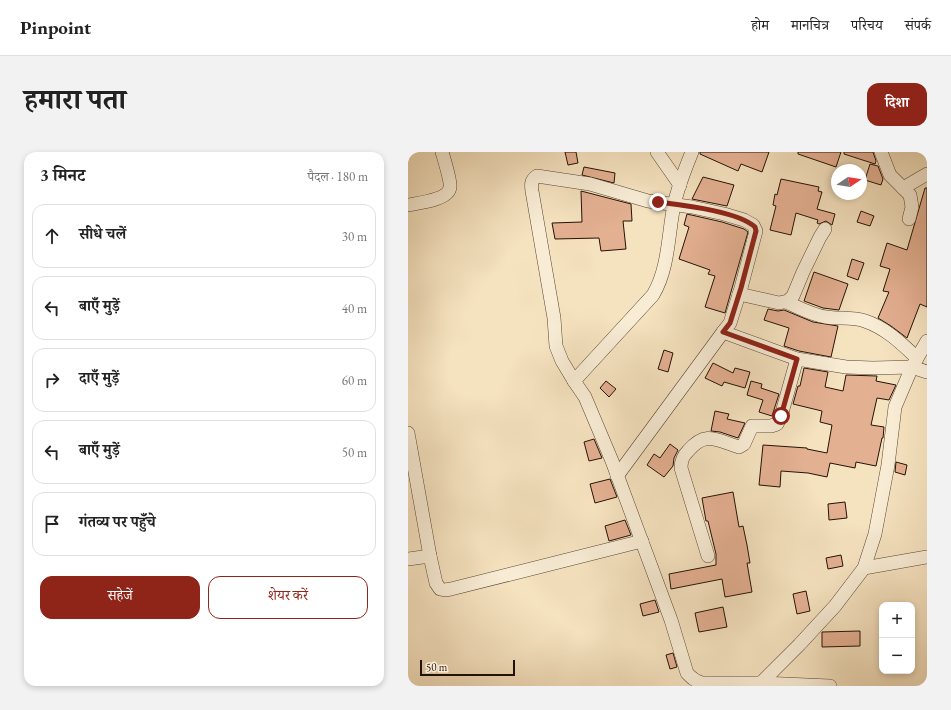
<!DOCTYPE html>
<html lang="hi">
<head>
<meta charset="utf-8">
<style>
	:root { --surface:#fff; --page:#f2f2f2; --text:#222; --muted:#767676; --line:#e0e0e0; --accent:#8f2418 }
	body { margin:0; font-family:"EB Garamond","Noto Serif Devanagari",serif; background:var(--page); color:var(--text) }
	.controls { position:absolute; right:12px; bottom:12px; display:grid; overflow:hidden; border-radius:8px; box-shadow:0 2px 6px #0003 }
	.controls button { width:36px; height:36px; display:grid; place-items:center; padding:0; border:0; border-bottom:1px solid var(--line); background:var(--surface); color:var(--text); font:20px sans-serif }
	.compass { position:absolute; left:423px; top:12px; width:36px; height:36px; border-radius:50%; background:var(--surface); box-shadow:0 2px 6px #0003; rotate:78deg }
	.scale { position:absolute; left:12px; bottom:10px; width:95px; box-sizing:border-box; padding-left:4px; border:2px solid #241205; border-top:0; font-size:11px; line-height:14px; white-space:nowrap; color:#241205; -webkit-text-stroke:3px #f8ecd5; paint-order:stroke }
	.stop { position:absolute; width:12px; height:12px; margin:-9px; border:3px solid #8f2418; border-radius:50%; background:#fff }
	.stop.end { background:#8f2418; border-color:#fff; box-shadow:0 1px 4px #0008 }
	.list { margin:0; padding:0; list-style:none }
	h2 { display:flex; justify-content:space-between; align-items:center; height:52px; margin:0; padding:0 16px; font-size:17px }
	h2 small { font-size:13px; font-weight:400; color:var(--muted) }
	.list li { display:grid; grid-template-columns:26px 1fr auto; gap:12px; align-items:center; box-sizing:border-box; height:64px; margin:0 8px 8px; padding:0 8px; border:1px solid var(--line); border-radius:12px }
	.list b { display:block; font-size:15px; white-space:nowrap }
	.list em { font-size:13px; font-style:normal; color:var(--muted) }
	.actions { display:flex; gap:8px; padding:12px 16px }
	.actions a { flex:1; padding:9px 0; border:1px solid var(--accent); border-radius:12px; text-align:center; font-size:14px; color:var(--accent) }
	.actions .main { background:var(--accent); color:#fff }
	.icon { flex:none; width:22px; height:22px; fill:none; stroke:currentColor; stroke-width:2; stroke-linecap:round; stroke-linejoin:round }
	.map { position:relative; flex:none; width:519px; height:534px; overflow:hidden; border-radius:12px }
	header { display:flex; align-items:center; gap:24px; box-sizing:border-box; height:56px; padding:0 20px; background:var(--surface); border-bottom:1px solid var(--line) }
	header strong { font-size:19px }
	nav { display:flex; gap:22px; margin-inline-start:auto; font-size:14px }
	.intro { display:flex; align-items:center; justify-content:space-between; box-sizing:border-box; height:96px; padding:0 24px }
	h1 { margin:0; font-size:28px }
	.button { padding:10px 18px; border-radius:12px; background:var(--accent); color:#fff; font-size:14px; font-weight:700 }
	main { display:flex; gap:24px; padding:0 24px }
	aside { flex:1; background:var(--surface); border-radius:12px; box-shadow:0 2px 6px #0003 }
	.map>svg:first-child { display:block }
	.building { fill:#e4b092; stroke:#241205 }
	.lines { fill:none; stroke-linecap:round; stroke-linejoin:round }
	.street-casing { stroke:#584634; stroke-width:14 }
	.street { stroke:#f8ecd5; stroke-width:13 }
	.route { stroke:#8f2418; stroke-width:5 }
</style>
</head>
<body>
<header>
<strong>Pinpoint</strong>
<nav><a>होम</a><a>मानचित्र</a><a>परिचय</a><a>संपर्क</a></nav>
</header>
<div class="intro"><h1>हमारा पता</h1><a class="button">दिशा</a></div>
<main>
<aside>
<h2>3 मिनट<small>पैदल · 180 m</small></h2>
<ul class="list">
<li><svg class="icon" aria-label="ahead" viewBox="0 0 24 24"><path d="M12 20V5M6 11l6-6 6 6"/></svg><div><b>सीधे चलें</b></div><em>30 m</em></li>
<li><svg class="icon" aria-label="left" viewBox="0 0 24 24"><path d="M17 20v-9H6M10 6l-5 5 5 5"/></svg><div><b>बाएँ मुड़ें</b></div><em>40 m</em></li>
<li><svg class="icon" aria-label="right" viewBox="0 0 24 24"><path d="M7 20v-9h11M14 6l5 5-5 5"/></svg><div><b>दाएँ मुड़ें</b></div><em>60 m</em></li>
<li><svg class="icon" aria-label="left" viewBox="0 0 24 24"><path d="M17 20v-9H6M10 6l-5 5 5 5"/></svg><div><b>बाएँ मुड़ें</b></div><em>50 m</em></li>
<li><svg class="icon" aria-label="arrive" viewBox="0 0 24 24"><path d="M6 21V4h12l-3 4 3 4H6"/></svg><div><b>गंतव्य पर पहुँचे</b></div></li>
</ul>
<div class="actions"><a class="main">सहेजें</a><a>शेयर करें</a></div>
</aside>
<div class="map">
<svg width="519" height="534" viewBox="0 0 519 534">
	<rect width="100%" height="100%" fill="#f5e2bf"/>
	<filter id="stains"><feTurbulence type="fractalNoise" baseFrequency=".005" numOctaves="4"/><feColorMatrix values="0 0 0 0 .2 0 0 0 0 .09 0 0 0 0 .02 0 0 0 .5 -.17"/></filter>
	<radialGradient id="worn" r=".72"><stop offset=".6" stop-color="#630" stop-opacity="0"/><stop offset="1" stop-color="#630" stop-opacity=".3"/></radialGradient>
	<g class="building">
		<path d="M157 0H168L170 11 160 13Z"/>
		<path d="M292 0H361L354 20 333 12 330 19 292 2Z"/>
		<path d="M390 0H433L428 15 390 2Z"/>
		<path d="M436 0H465L468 9 467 12 436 2Z"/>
		<path d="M462 12 470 14 475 27 473 33 457 28Z"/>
		<path d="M176 15 207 21 206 31 174 23Z"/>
		<path d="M295 25 326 33 319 54 284 47Z"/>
		<path d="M373 27 411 35 410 39 414 40 409 57 427 62 424 73 418 69 411 72 409 71 410 68 388 61 383 83 362 78 368 54 365 53 367 42 369 43Z"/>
		<path d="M517 36H519V155L512 152 499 186 483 174 470 166 481 140 475 139 482 117 472 114 479 91 499 98Z"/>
		<path d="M173 39 223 52 224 69H215L218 97 193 99 191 86 147 87 144 71 174 70Z"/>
		<path d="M453 59 466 64 462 74 449 70Z"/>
		<path d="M279 62 314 70 336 77 340 80 317 161 297 155 307 124 300 122 302 118 271 107 281 75 276 73Z"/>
		<path d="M444 107 456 111 450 128 439 124Z"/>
		<path d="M406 120 440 132 431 158 415 156 396 149Z"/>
		<path d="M360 157 370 159 376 158 405 170 430 174 423 205 391 199 376 194 381 176 356 168Z"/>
		<path d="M256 198 265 201 260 220 250 217Z"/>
		<path d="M305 211 325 221 327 216 342 220 337 236 316 230 314 234 297 226Z"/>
		<path d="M396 216 420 220 417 235 435 239 438 223 469 224 468 229 488 233 481 248 469 246 463 273 476 275 475 286H474L468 314 448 310 447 316 422 311 419 325 400 321 373 319 372 335 351 333 355 293 399 296V297L419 301 424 273 412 270 414 259 385 252 390 234H392Z"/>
		<path d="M198 229 208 237 201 245 192 236Z"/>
		<path d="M343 229 354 232 353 236 371 242 364 264 351 260 355 248 339 243Z"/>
		<path d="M307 259 321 262 319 267 337 271 330 286 312 280 303 279Z"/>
		<path d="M186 287 194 306 181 309 176 290Z"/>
		<path d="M262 292 270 298 266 306 265 314 256 325 239 313 246 302 252 306Z"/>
		<path d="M488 310 499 313 497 323 487 320Z"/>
		<path d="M202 327 209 345 187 351 182 332Z"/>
		<path d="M325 340 331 375 335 374 339 393 342 411H339L344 440 317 445 314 427 263 437 261 422 308 413V402L300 369H298L294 346Z"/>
		<path d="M437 350 439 366 421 368 420 352Z"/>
		<path d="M217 368 223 383 201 389 197 374Z"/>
		<path d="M433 403 435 414 420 417 418 406Z"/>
		<path d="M398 439 402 459 389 462 385 442Z"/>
		<path d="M247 448 251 460 235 464 232 452Z"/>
		<path d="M315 455 319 475 291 480 287 461Z"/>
		<path d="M452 479V494L414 495V480Z"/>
		<path d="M265 501 269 515 262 517 258 503Z"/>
	</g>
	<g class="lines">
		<defs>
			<g id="street">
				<path d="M249 0 272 33"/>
				<path d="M284 0C277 17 270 35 266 53 260 82 261 116 245 143L166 229 177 245 204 309 263 468 279 521C284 526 287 529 294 531H352L422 534"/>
				<path d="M473 0 482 23 502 43 504 55 501 67"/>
				<path d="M495 36 519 22"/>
				<path d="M0 53C10 51 41 48 42 35 43 29 36 7 34 0"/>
				<path d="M331 142 371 151 380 149 385 144 395 120 412 85 417 77"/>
				<path d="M378 150C390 155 404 163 418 165 431 167 445 165 457 169 478 176 494 192 509 206"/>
				<path d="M166 229 154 209 148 194 146 166 124 39C123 32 123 28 129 24L182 32 240 49 284 55 316 62 336 68 345 73 348 79 333 136 322 171 315 180 389 207 438 215 465 216 504 215 519 220"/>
				<path d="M0 281 22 404 28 431 32 437 37 438 43 437 234 389"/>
				<path d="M209 324 315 180"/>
				<path d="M300 404 273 316C273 308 275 304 280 299 298 278 308 288 331 295L336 292 344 274H363L369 272 373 264 389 207"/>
				<path d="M0 407 22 404"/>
				<path d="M456 416 519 405"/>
				<path d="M350 534 391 493 427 454 456 416 467 382 480 313 487 255 504 215 519 189"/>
			</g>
		</defs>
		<use href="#street" class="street-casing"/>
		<use href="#street" class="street"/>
	</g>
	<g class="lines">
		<path class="route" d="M250 50C273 53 330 59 347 75L348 79 333 136 322 171 315 180 389 207 373 264"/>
	</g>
	<rect width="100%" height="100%" filter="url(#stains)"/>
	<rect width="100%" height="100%" fill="url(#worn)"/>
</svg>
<div class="controls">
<button>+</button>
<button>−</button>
</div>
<svg class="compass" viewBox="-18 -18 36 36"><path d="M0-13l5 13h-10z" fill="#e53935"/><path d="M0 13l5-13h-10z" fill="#767676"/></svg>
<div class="scale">50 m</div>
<div class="stop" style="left:373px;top:264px"></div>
<div class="stop end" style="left:250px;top:50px"></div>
</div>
</main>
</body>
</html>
